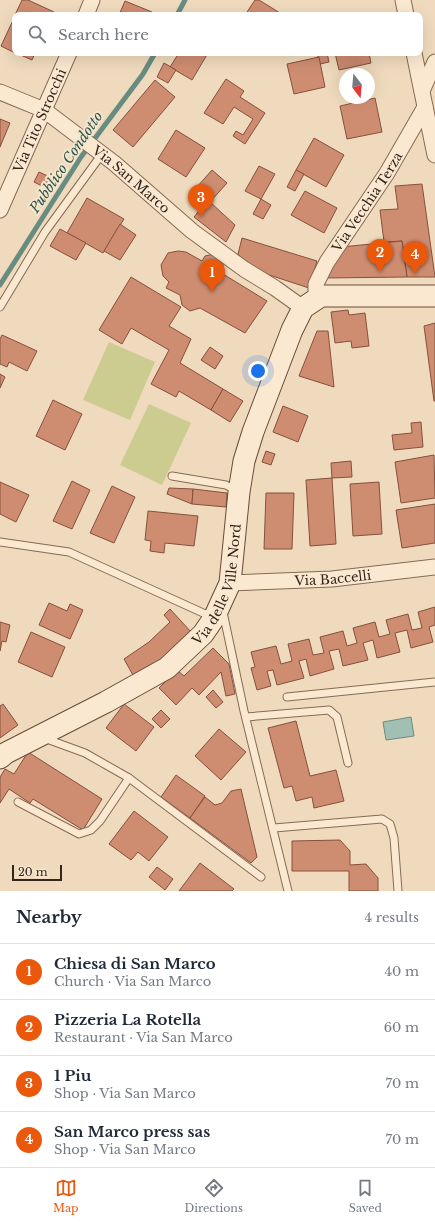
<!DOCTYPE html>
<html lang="en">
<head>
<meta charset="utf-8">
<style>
	:root { --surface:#fff; --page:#f2f2f3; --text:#1f2937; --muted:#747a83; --line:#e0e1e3; --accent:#ea580c }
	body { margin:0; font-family:"Libre Baskerville",serif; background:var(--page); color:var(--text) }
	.compass { position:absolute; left:339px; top:68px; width:36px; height:36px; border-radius:50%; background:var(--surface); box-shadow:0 4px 16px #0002; rotate:164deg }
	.scale { position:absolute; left:12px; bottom:10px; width:50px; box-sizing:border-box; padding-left:4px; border:2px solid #35251b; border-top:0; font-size:11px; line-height:14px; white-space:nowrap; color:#35251b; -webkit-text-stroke:3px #f6e5cc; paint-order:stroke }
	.you { position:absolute; left:258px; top:371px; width:14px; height:14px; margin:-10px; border:3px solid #fff; border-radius:50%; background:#1a73e8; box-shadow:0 0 0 6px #1a73e833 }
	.badge { display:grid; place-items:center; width:26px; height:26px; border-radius:50%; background:var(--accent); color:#fff; font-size:13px; font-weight:700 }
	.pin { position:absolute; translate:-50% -33px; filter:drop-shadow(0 1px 2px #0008) }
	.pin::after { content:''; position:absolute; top:21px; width:14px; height:12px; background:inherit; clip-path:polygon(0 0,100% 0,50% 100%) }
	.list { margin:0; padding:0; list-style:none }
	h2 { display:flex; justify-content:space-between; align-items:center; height:52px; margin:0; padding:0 16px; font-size:17px }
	h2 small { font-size:13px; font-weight:400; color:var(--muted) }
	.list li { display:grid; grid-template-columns:26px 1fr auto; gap:12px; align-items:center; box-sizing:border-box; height:56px; padding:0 16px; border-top:1px solid var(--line) }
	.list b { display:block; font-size:15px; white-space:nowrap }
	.list p { margin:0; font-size:13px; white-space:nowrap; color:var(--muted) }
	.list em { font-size:13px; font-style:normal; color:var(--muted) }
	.icon { flex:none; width:22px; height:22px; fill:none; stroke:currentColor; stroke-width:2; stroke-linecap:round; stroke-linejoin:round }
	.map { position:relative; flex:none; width:435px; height:891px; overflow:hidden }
	.search { position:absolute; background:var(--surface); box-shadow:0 4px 16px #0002; left:12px; right:12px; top:12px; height:44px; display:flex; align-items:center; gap:10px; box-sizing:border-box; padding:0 14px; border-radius:8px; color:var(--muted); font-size:15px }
	.sheet { height:276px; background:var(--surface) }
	nav { display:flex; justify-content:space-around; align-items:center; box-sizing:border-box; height:56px; border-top:1px solid var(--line); background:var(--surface); font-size:11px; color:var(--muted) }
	nav a { display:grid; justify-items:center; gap:2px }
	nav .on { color:var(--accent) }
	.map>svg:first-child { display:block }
	.green { fill:#cccc91 }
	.water { fill:#a1c0b3; stroke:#688d80 }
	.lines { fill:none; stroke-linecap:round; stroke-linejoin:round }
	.stream { stroke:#688d80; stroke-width:5 }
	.building { fill:#ce8d71; stroke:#86503b }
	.lane-casing { stroke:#876a56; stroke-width:9 }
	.street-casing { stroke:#876a56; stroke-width:17 }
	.secondary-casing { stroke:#684b39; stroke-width:23 }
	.lane { stroke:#fae8d0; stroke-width:7 }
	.street { stroke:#fae8d0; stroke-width:15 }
	.secondary { stroke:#fae8d0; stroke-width:21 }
	.labels { text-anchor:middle; stroke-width:4; stroke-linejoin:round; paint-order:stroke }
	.street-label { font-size:13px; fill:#35251b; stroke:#f6e5cc }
	.water-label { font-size:14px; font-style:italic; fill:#2a564e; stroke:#f6e5cc }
</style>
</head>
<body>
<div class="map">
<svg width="435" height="891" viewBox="0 0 435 891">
	<rect width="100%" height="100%" fill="#efdabd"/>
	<g class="green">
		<path d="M109 342 155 362 130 420 83 400Z"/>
		<path d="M149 404 191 423 162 485 120 465Z"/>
	</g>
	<path class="water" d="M411 717 414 736 386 740 383 722Z"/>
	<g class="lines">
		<g class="stream">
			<path d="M177 15 185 0"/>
			<path d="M0 285 81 157 143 74 155 53"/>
		</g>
	</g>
	<g class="building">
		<path d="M22 0H28L54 12 53 15H15Z"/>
		<path d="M255 0H259L280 13 279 15H245Z"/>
		<path d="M125 1 152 12 151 15H119Z"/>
		<path d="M15 16V53L1 46Z"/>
		<path d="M16 53H35L32 60Z"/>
		<path d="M179 53H208L192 80 170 67Z"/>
		<path d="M317 53H327L329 62 320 64Z"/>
		<path d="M335 53H369L371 63 339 70Z"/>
		<path d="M319 57 325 87 294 94 287 64Z"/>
		<path d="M164 63 176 70 168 83 157 77Z"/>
		<path d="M226 79 244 91 240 97 265 113 245 144 233 136 236 131 243 135 253 119 234 107 223 124 204 113Z"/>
		<path d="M155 80 175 97 133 147 113 130Z"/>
		<path d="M375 98 382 132 347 139 340 106Z"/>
		<path d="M0 119 10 123 0 147Z"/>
		<path d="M89 124 94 127 90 133 85 129Z"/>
		<path d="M176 130 205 148 186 177 158 159Z"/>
		<path d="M314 138 344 155 326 187 296 170Z"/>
		<path d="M259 166 275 174 261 199 245 191Z"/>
		<path d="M212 170 227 183 210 202 235 225 226 242 194 217 202 207 189 196Z"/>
		<path d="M296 170 304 174 295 191 287 187Z"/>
		<path d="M39 172 50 177 44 187 34 182Z"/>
		<path d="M422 184 435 277H407L402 241 384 242 380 210 398 209 395 186Z"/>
		<path d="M305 191 337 208 324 233 291 215Z"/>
		<path d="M87 198 124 219 103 253 67 233Z"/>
		<path d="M261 199 271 205 263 219 253 214Z"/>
		<path d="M120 224 136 235 120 260 104 251Z"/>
		<path d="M60 229 86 243 76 260 50 246Z"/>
		<path d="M242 238 317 261 309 288 254 270 238 254Z"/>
		<path d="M402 241 407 277 325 278 341 247Z"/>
		<path d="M178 251 186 252 202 261 205 256 214 254 223 260V274L267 301 245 333 200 308 190 311 182 305 180 295 166 288 169 282 163 276 161 265 168 253Z"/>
		<path d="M131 277 181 307 169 326 191 339 180 363 223 389 211 410 179 391 176 397 151 384 169 350 131 328 122 344 99 330Z"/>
		<path d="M348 310 349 315 365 313 369 346 352 348 351 341 335 343 331 312Z"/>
		<path d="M435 323V401H434L424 326Z"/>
		<path d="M317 331H328L334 387 299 376Z"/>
		<path d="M2 335 37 351 27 371 9 362 7 367 0 364V339Z"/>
		<path d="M210 347 223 356 215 369 201 360Z"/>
		<path d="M0 374 5 377 0 388Z"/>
		<path d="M223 389 243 401 230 422 211 410Z"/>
		<path d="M53 400 82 414 65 450 36 436Z"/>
		<path d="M283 406 308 416 298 442 273 432Z"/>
		<path d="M421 422 423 447 394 450 392 435 412 433 411 423Z"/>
		<path d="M266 451 275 454 271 465 262 462Z"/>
		<path d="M434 455 435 498 401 503 395 462Z"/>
		<path d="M351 461 352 477 332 478 331 463Z"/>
		<path d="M332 478 336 544 310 546 306 480Z"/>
		<path d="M72 481 90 490 72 529 53 521Z"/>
		<path d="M0 482 29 495 16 522 0 514Z"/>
		<path d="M379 482 382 534 353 536 350 484Z"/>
		<path d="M112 486 135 497 114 543 90 533Z"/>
		<path d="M169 488 193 489 192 504 167 494Z"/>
		<path d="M193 489 227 493 226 507 192 504Z"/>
		<path d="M266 493H294L292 549H264Z"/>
		<path d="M435 504V543L402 548 396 510Z"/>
		<path d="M148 511 198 516 194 546 165 543 164 553 150 551 151 541 145 540Z"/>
		<path d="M49 603 67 611 70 604 83 610 70 639 39 625Z"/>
		<path d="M435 607V625L429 627 433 642 411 648 407 630 395 633 400 652 377 658 373 640 363 643 368 660 343 666 339 649 329 651 334 669 310 676 306 659 299 661 304 678 277 685 273 670 267 671 271 686 257 690 251 668 255 667 251 652 276 646 281 664 292 661 288 644 309 639 313 655 324 653 320 637 343 631 347 646 357 643 353 628 375 622 379 637 390 634 386 620 408 614 412 630 422 628 418 612Z"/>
		<path d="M170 609 192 633 162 661 134 677 124 659 149 642 170 622 164 615Z"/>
		<path d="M0 622 10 625 6 642 2 641 0 651Z"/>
		<path d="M31 632 65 647 52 677 18 662Z"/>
		<path d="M213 648 229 664 235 694 226 696 221 672 199 695 192 688 176 705 159 688 177 670 184 676Z"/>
		<path d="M213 690 223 702 216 708 206 697Z"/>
		<path d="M3 704 18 725 0 738V706Z"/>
		<path d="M124 704 154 727 136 751 106 728Z"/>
		<path d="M161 710 170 719 161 728 152 719Z"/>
		<path d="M296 721 310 776 336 770 344 801 314 808 312 797 296 801 292 786 284 788 268 728Z"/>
		<path d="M219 729 246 752 221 780 195 756Z"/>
		<path d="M28 752 102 799 83 830 33 799 30 803 9 789 0 803V777L5 769 14 774Z"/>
		<path d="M176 775 205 796 190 818 161 797Z"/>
		<path d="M241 789 257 857 251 863 190 818 205 797 215 805 222 803 231 791Z"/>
		<path d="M134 811 168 837 149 861 138 852 131 860 109 844Z"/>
		<path d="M340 840 350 851V865L366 864 378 878V891H349V871H292V841Z"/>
		<path d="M200 863 234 889 232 891H179Z"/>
		<path d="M157 867 173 879 165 890 149 877Z"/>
	</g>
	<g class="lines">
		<defs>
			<g id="lane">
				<path d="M0 307 45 232 102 154"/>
				<path d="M172 476 226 485 237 491"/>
				<path d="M0 542 69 552 212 617"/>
				<path d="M223 612 244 711 288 891"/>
				<path d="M287 697 435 682"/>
				<path d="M246 717 329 710 337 717 348 763"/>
				<path d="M44 738 85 753 129 778 261 877"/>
				<path d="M18 802 79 834 91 830 100 821 129 778"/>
				<path d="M274 828 382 819 390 824 394 838 398 891"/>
			</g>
			<g id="street">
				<path d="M403 0 406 15"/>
				<path d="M86 15 92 0"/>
				<path d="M414 53 435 155"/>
				<path d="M422 91 435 62"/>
				<path id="s1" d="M0 92 44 110 114 163 192 231 244 269 275 288 303 308"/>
				<path id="s2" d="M0 210 69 53"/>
				<path id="s3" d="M316 298V284L327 262 387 173 425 107"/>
				<path id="s4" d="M230 583 332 579 435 567"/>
			</g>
			<g id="secondary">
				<path id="s5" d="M0 758 6 753 106 702 167 668 203 634 214 618 230 583 239 492 244 461 253 432 292 330 303 308 321 296H435"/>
			</g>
		</defs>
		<use href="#lane" class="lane-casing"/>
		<use href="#street" class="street-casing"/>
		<use href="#secondary" class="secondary-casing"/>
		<use href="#lane" class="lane"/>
		<use href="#street" class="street"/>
		<use href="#secondary" class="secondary"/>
	</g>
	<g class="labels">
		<g class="street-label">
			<text dy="5" stroke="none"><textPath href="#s2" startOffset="98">Via Tito Strocchi</textPath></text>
			<text dy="5" stroke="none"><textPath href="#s1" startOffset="159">Via San Marco</textPath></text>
			<text dy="5" stroke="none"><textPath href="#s3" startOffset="111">Via Vecchia Terza</textPath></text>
			<text dy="5" stroke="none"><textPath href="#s4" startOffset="103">Via Baccelli</textPath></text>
			<text dy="5" stroke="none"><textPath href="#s5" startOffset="292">Via delle Ville Nord</textPath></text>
		</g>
		<g class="water-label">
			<text transform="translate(66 162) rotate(-56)" y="5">Pubblico Condotto</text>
		</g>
	</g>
</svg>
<svg class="compass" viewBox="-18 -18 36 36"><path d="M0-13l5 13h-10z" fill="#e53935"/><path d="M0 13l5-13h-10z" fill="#747a83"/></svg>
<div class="scale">20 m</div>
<div class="you"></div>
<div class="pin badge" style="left:212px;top:292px">1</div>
<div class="pin badge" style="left:380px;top:272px">2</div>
<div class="pin badge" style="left:201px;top:217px">3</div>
<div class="pin badge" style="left:415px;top:274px">4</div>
<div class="search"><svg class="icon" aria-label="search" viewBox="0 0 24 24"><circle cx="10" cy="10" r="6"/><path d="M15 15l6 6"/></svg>Search here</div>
</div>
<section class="sheet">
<h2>Nearby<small>4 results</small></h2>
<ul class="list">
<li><span class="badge">1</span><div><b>Chiesa di San Marco</b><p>Church · Via San Marco</p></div><em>40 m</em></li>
<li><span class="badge">2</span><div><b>Pizzeria La Rotella</b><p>Restaurant · Via San Marco</p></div><em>60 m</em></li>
<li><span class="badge">3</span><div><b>1 Piu</b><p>Shop · Via San Marco</p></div><em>70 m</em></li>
<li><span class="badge">4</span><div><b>San Marco press sas</b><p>Shop · Via San Marco</p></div><em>70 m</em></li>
</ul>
</section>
<nav>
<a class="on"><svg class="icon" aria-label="map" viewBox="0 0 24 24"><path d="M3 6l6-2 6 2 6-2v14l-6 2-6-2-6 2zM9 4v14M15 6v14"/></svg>Map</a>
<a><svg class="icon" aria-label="directions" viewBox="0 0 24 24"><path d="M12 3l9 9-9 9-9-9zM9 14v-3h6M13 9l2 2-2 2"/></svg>Directions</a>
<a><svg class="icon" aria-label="saved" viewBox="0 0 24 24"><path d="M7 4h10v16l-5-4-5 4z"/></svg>Saved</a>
</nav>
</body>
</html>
